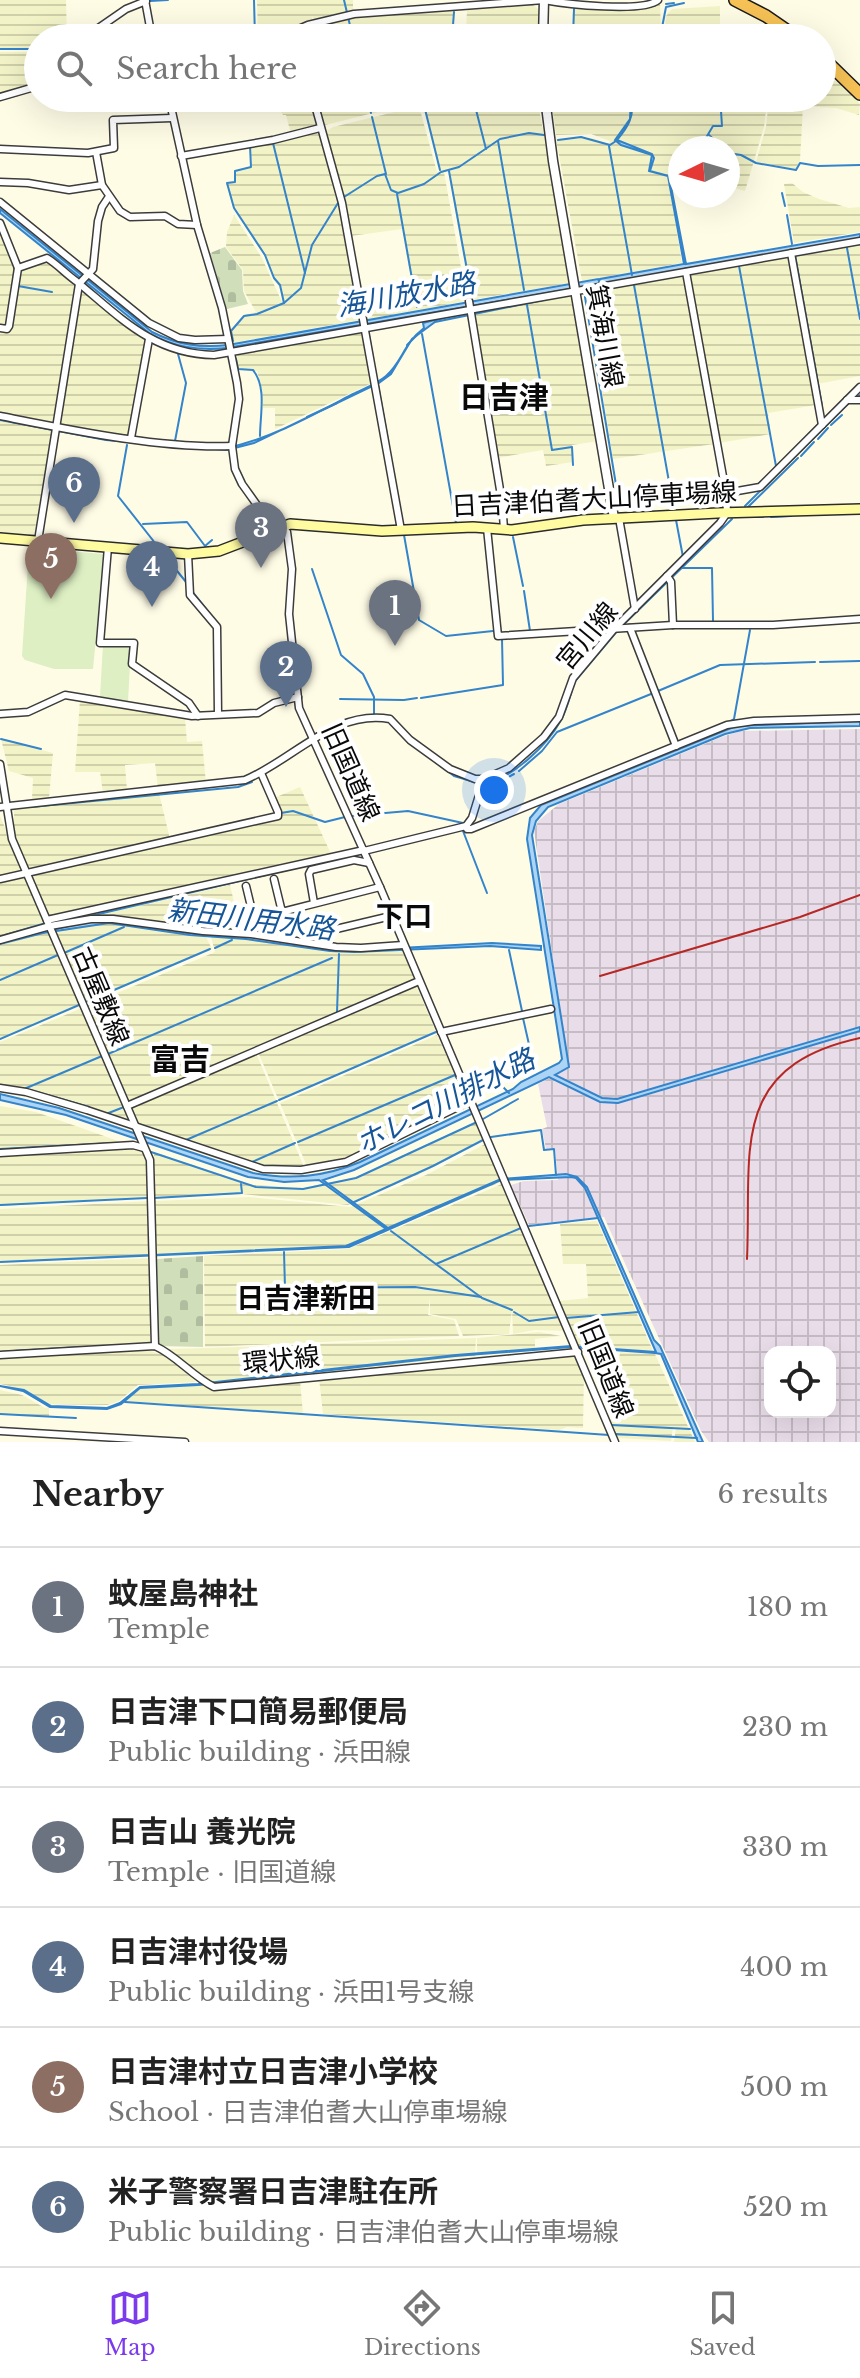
<!DOCTYPE html>
<html lang="en">
<head>
<meta charset="utf-8">
<style>
	:root { --surface:#fff; --page:#f2f2f2; --text:#222; --muted:#767676; --line:#e0e0e0; --accent:#7c3aed }
	body { margin:0; font-family:"Libre Baskerville","Noto Sans JP",serif; background:var(--page); color:var(--text) }
	.controls { position:absolute; right:24px; bottom:24px; display:grid; overflow:hidden; border-radius:16px; box-shadow:0 8px 32px #0002 }
	.controls button { width:72px; height:72px; display:grid; place-items:center; padding:0; border:0; border-bottom:2px solid var(--line); background:var(--surface); color:var(--text); font:40px sans-serif }
	.compass { position:absolute; left:668px; top:136px; width:72px; height:72px; border-radius:50%; background:var(--surface); box-shadow:0 8px 32px #0002; rotate:265deg }
	.you { position:absolute; left:494px; top:790px; width:28px; height:28px; margin:-20px; border:6px solid #fff; border-radius:50%; background:#1a73e8; box-shadow:0 0 0 12px #1a73e833 }
	.badge { display:grid; place-items:center; width:52px; height:52px; border-radius:50%; background:var(--accent); color:#fff; font-size:26px; font-weight:700 }
	.pin { position:absolute; translate:-50% -66px; filter:drop-shadow(0 2px 4px #0008) }
	.pin::after { content:''; position:absolute; top:42px; width:28px; height:24px; background:inherit; clip-path:polygon(0 0,100% 0,50% 100%) }
	.list { margin:0; padding:0; list-style:none }
	h2 { display:flex; justify-content:space-between; align-items:center; height:104px; margin:0; padding:0 32px; font-size:34px }
	h2 small { font-size:26px; font-weight:400; color:var(--muted) }
	.list li { display:grid; grid-template-columns:52px 1fr auto; gap:24px; align-items:center; box-sizing:border-box; height:120px; padding:0 32px; border-top:2px solid var(--line) }
	.list b { display:block; font-size:30px; white-space:nowrap }
	.list p { margin:0; font-size:26px; white-space:nowrap; color:var(--muted) }
	.list em { font-size:26px; font-style:normal; color:var(--muted) }
	.icon { flex:none; width:44px; height:44px; fill:none; stroke:currentColor; stroke-width:2; stroke-linecap:round; stroke-linejoin:round }
	.map { position:relative; flex:none; width:860px; height:1442px; overflow:hidden }
	.search { position:absolute; background:var(--surface); box-shadow:0 8px 32px #0002; left:24px; right:24px; top:24px; height:88px; display:flex; align-items:center; gap:20px; box-sizing:border-box; padding:0 28px; border-radius:44px; color:var(--muted); font-size:30px }
	.sheet { height:824px; background:var(--surface) }
	nav { display:flex; justify-content:space-around; align-items:center; box-sizing:border-box; height:112px; border-top:2px solid var(--line); background:var(--surface); font-size:22px; color:var(--muted) }
	nav a { display:grid; justify-items:center; gap:4px }
	nav .on { color:var(--accent) }
	.map>svg:first-child { display:block }
	.industrial { fill:url(#industrial-grid); fill-rule:evenodd }
	.farmland { fill:url(#farmland-rules) }
	.cemetery { fill:url(#cemetery-stones) }
	.pitch { fill:#ddefc3 }
	.water { fill:#acd4f5; stroke:#3384cb; stroke-width:2 }
	.lines { fill:none; stroke-linecap:round; stroke-linejoin:round }
	.stream { stroke:#3384cb; stroke-width:2 }
	.minor-casing { stroke:#3c3c3c; stroke-width:9 }
	.tertiary-casing { stroke:#3c3c3c; stroke-width:11 }
	.secondary-casing { stroke:#2b2b2b; stroke-width:12 }
	.trunk-casing { stroke:#1a1a1a; stroke-width:14 }
	.minor { stroke:#fff; stroke-width:6 }
	.tertiary { stroke:#fff; stroke-width:8 }
	.secondary { stroke:#fffba1; stroke-width:9 }
	.trunk { stroke:#f6c256; stroke-width:11 }
	.rail { stroke:#b72724; stroke-width:2 }
	.labels { text-anchor:middle; stroke-width:8; stroke-linejoin:round; paint-order:stroke }
	.street-label { font-size:26px; fill:#090909; stroke:#fff }
	.water-label { font-size:28px; font-style:italic; fill:#165698; stroke:#fff }
	.neighbourhood-label { font-size:28px; font-weight:bold; fill:#090909; stroke:#fff }
	.quarter-label { font-size:30px; font-weight:bold; fill:#090909; stroke:#fff }
</style>
</head>
<body>
<div class="map">
<svg width="860" height="1442" viewBox="0 0 860 1442">
	<defs>
		<pattern id="industrial-grid" width="8" height="8" patternUnits="userSpaceOnUse" patternTransform="scale(2)"><rect width="8" height="8" fill="#e9dde9"/><path d="M0 4h8M4 0v8" fill="none" stroke="#c6bcc6"/></pattern>
		<pattern id="farmland-rules" width="6" height="5" patternUnits="userSpaceOnUse" patternTransform="scale(2)"><rect width="6" height="5" fill="#f3f3c8"/><path d="M0 2.5h6" fill="none" stroke="#cfcfaa"/></pattern>
		<pattern id="cemetery-stones" width="16" height="16" patternUnits="userSpaceOnUse" patternTransform="scale(2)"><rect width="16" height="16" fill="#d0deba"/><path d="M2 7V4a2 2 0 0 1 4 0v3zM10 15v-3a2 2 0 0 1 4 0v3z" fill="#b1bd9f"/></pattern>
	</defs>
	<rect width="100%" height="100%" fill="#fffce6"/>
	<path class="industrial" d="M860 729V1442H709L701 1431 604 1217 529 1225 511 1185 524 1181 558 1180 555 1148 546 1149 542 1129 547 1127 538 1084 569 1068 534 831 538 821 559 804 719 738 740 731ZM770 1352H830V1412H770Z"/>
	<g class="farmland">
		<path d="M0 0H66L67 38H38V50H0Z"/>
		<path d="M257 0H353V9L314 20 312 16V20L267 38H258Z"/>
		<path d="M660 3 661 38H572L573 8H648Z"/>
		<path d="M533 5 539 10 538 38H302L301 35 304 29 350 17 454 11 453 31 466 32 467 10Z"/>
		<path d="M720 6V38H664L666 16 672 9Z"/>
		<path d="M0 52H38V72L28 73 29 86 0 95Z"/>
		<path d="M838 81 860 104 859 115 836 108 803 106 800 161 795 169 756 162 766 127 769 98H822V82Z"/>
		<path d="M256 98H311L318 126 291 134 286 115H283L277 105H273L271 99 258 103Z"/>
		<path d="M317 98H417L418 102 325 125Z"/>
		<path d="M450 98H537L571 283 471 300 448 171 444 172 467 301 364 320 362 299 413 289 402 229 351 236 325 132 333 127 419 106 437 172 439 171 423 105Z"/>
		<path d="M551 98H653V104L655 98H767V102L764 127 745 191 728 186V148H680V172L669 183 682 263 582 281 556 139 592 138 609 144 610 141 591 134 556 135Z"/>
		<path d="M318 131 336 199 340 203 360 320 232 343 229 329 235 327 244 315 256 312 244 291 243 270 226 247 227 232 234 215 262 258 282 302 280 287 273 279 265 257 233 207 226 183 235 181 236 172 252 167 250 145Z"/>
		<path d="M792 183 803 192 819 199 849 208 860 207V232L794 243 784 184Z"/>
		<path d="M0 231H2L16 269 7 327H0Z"/>
		<path d="M860 243V376L817 384 794 254Z"/>
		<path d="M790 255 816 405 768 413 771 434 719 443 688 273Z"/>
		<path d="M43 261H48L75 283 76 288 54 422 51 423 0 413V330H7L20 269Z"/>
		<path d="M682 274 714 444 613 459 586 294Z"/>
		<path d="M83 289 145 339 130 433 127 436 61 425 58 422 80 291Z"/>
		<path d="M570 296 575 299 599 441 572 445 573 462 546 466 543 450 497 458 472 314Z"/>
		<path d="M361 333 372 383 275 429V408H263L262 389 257 371 236 369 235 360 238 355Z"/>
		<path d="M0 418 51 428 53 431 34 535 0 532Z"/>
		<path d="M80 699 185 718 187 742 202 741 206 783 158 788 155 763 125 765 127 790 103 793 100 772H75Z"/>
		<path d="M1 739 53 753 49 798 32 799 33 778 9 771Z"/>
		<path d="M300 787 332 856 48 917 30 875 280 817 274 798Z"/>
		<path d="M159 793 170 839 28 872 14 840V809L25 805Z"/>
		<path d="M0 816 24 872 0 877Z"/>
		<path d="M26 876 46 924 0 938V881Z"/>
		<path d="M230 885 241 932 95 916Z"/>
		<path d="M93 920 204 933 212 949 85 1003 54 927Z"/>
		<path d="M48 929 82 1005 0 1039V941Z"/>
		<path d="M210 933 311 946 400 947 415 978 128 1103 86 1006 215 952Z"/>
		<path d="M416 985 436 1032 279 1101 258 1052Z"/>
		<path d="M82 1008 131 1119 129 1122 43 1094 0 1085V1042Z"/>
		<path d="M437 1035 466 1098 465 1101 353 1155 310 1167 306 1164 280 1103Z"/>
		<path d="M256 1053 304 1167 253 1164 142 1126 136 1121 131 1107Z"/>
		<path d="M0 1106 36 1112 124 1143 0 1150Z"/>
		<path d="M477 1121 484 1140 424 1172 348 1205 242 1194 154 1198V1152L253 1185 303 1188 356 1177Z"/>
		<path d="M487 1143 503 1181 349 1247 157 1255 155 1201 249 1197 350 1207 426 1175Z"/>
		<path d="M134 1147 143 1150 149 1164 151 1198 0 1206V1154Z"/>
		<path d="M504 1183 567 1331 535 1330 513 1334 512 1310 509 1334 463 1336 456 1319 430 1314V1298L428 1315 454 1320 459 1336 205 1347 204 1256 348 1249Z"/>
		<path d="M151 1201V1255L0 1263V1209Z"/>
		<path d="M597 1221 653 1351 577 1345 559 1301 588 1298 586 1264H563L560 1224Z"/>
		<path d="M151 1258 150 1343 0 1353V1265Z"/>
		<path d="M539 1332 561 1336 535 1339V1350L477 1354V1338Z"/>
		<path d="M476 1338 475 1356 219 1383 209 1382 199 1377 169 1349 303 1345 305 1357 316 1356V1344Z"/>
		<path d="M147 1350 168 1356 196 1382 138 1385 119 1401 107 1405 48 1404 24 1389 0 1384V1358Z"/>
		<path d="M620 1352 655 1354 695 1442H674L676 1427H673L671 1441 618 1438 611 1423Z"/>
		<path d="M574 1357 584 1373 583 1428 567 1427 559 1430 323 1414 319 1378Z"/>
		<path d="M300 1380 303 1414 125 1401 140 1389 203 1385 210 1389 226 1388Z"/>
		<path d="M0 1390 22 1395 45 1408 49 1407V1416L0 1414Z"/>
	</g>
	<g class="cemetery">
		<path d="M225 247 242 270 243 291 248 304 227 309 210 253Z"/>
		<path d="M203 1256V1347L160 1346 158 1341 157 1259Z"/>
	</g>
	<g class="pitch">
		<path d="M29 548 104 554 93 669H54L25 660 22 656Z"/>
		<path d="M103 644 131 647 128 701 100 697Z"/>
	</g>
	<g class="water">
		<path d="M631 98C635 116 628 127 617 140L652 154 654 158 650 171 669 176 686 264 860 234V238L601 284 599 282V284L227 348C198 351 174 347 149 333L0 213V209L152 332C178 345 200 348 228 345L598 279 599 281 600 279 684 264 668 176 649 171 652 155 621 145 615 140 630 119Z"/>
		<path d="M602 288 435 322 412 339 391 374 379 383 254 443 227 450 106 440 0 420 107 438 226 448C271 439 313 415 353 394 363 389 377 384 386 376 403 361 403 344 424 328L423 323 466 312Z"/>
		<path d="M860 721V726L750 728 725 734 548 807 536 821 532 835 569 1067 555 1075 602 1098 617 1099 860 1027V1031L618 1103 600 1102 549 1077 354 1170 323 1180 388 1228 501 1179 566 1174 577 1177 587 1187 654 1340 660 1346 703 1442H698L661 1354 655 1353 571 1347 455 1356 198 1385 140 1388 121 1404 107 1409 50 1407 23 1391 0 1386 24 1390 51 1406 107 1408 120 1403 140 1387 198 1384 456 1355 571 1346 656 1352 585 1188 576 1178 571 1177 501 1180 349 1247 0 1262 346 1246 386 1229 319 1180 284 1182 248 1177 66 1115 0 1100V1094L59 1108 253 1173C291 1180 324 1177 360 1162L513 1089 521 1082 559 1063 562 1059 527 839 530 818 541 805 736 726Z"/>
		<path d="M360 853 5 936V935L46 923Z"/>
		<path d="M94 920H109L191 933 247 936 286 942 400 948 492 943 541 946V950L490 946 354 952 330 951 246 939 190 935 109 923 43 933 0 944V942Z"/>
	</g>
	<g class="lines">
		<g class="stream">
			<path d="M254 0 255 38"/>
			<path d="M344 0 353 38"/>
			<path d="M150 1 168 0"/>
			<path d="M666 4 674 3"/>
			<path d="M97 33 119 17"/>
			<path d="M90 38 93 36"/>
			<path d="M452 38 454 12"/>
			<path d="M573 38 574 9"/>
			<path d="M660 38 666 7 684 3"/>
			<path d="M0 49H38"/>
			<path d="M367 98 371 113"/>
			<path d="M422 98 423 100"/>
			<path d="M473 98 486 149"/>
			<path d="M0 100 18 95"/>
			<path d="M424 105 440 170"/>
			<path d="M372 117 386 174"/>
			<path d="M709 135 723 148"/>
			<path d="M558 140 581 137 610 145 616 141"/>
			<path d="M498 141 524 290"/>
			<path d="M273 143 305 273"/>
			<path d="M250 146 251 167 235 171V182L227 183 234 208 265 255 274 278 280 285 284 303"/>
			<path d="M609 146 632 275"/>
			<path d="M700 148 713 126H722L721 111 711 98"/>
			<path d="M728 153 741 155 756 163 796 170 800 163 818 166 860 165"/>
			<path d="M449 171 472 297"/>
			<path d="M671 179 680 171"/>
			<path d="M782 193 785 206"/>
			<path d="M397 194 417 307"/>
			<path d="M344 197 377 176 385 174 391 190 398 193 424 184 441 172 459 167 500 139 529 133 544 135"/>
			<path d="M787 215 792 244"/>
			<path d="M847 248 860 319"/>
			<path d="M795 255 822 406"/>
			<path d="M739 266 776 466"/>
			<path d="M634 285 674 510"/>
			<path d="M18 286 52 292"/>
			<path d="M585 297 619 503"/>
			<path d="M527 305 552 450 572 447 573 465"/>
			<path d="M422 334 456 523"/>
			<path d="M369 335 373 359"/>
			<path d="M233 341 231 331 244 316 257 314 284 303 301 288 312 245 338 203"/>
			<path d="M407 345 417 335"/>
			<path d="M236 359 238 369 253 370C267 387 260 415 260 436"/>
			<path d="M378 385 388 441"/>
			<path d="M858 397 860 395"/>
			<path d="M307 417 337 403"/>
			<path d="M831 425 842 415"/>
			<path d="M818 439 828 428"/>
			<path d="M175 441 186 383 178 354"/>
			<path d="M127 445 118 496 159 548"/>
			<path d="M801 456 814 442"/>
			<path d="M745 506 848 404"/>
			<path d="M748 507 798 458"/>
			<path d="M756 517H763"/>
			<path d="M771 517 791 516"/>
			<path d="M676 520 683 557"/>
			<path d="M143 524 187 522 205 546 212 540"/>
			<path d="M404 535 419 620 446 636 493 631"/>
			<path d="M513 537 523 586"/>
			<path d="M165 556 186 582"/>
			<path d="M681 568H712L713 621"/>
			<path d="M312 569 341 655 363 674 374 697V716"/>
			<path d="M192 591 215 620"/>
			<path d="M524 591 530 631"/>
			<path d="M622 626 732 519"/>
			<path d="M820 662 860 661"/>
			<path d="M576 680 618 630"/>
			<path d="M658 691 720 665 815 662"/>
			<path d="M421 698 503 685 502 639"/>
			<path d="M340 699 403 700"/>
			<path d="M404 700 417 698"/>
			<path d="M202 713 215 712"/>
			<path d="M727 723 734 719 750 630"/>
			<path d="M1 739 41 749"/>
			<path d="M441 766 454 776 478 783"/>
			<path d="M519 771 542 751 557 732 651 694"/>
			<path d="M265 773 324 736"/>
			<path d="M485 784C513 777 547 746 561 720 566 711 569 700 572 690"/>
			<path d="M490 787 514 774"/>
			<path d="M31 807 238 787 252 782"/>
			<path d="M281 813 293 811 325 822 345 817"/>
			<path d="M351 816 408 811 463 823"/>
			<path d="M463 831 487 893"/>
			<path d="M215 948 232 940"/>
			<path d="M509 950 522 1011"/>
			<path d="M64 953 124 927"/>
			<path d="M0 980 58 955"/>
			<path d="M86 1002 210 949"/>
			<path d="M337 1012 339 954"/>
			<path d="M523 1018 535 1071"/>
			<path d="M0 1039 79 1005"/>
			<path d="M108 1054 332 958"/>
			<path d="M24 1089 102 1056"/>
			<path d="M30 1090 89 1107"/>
			<path d="M470 1090 503 1087 509 1093"/>
			<path d="M279 1100 436 1032"/>
			<path d="M106 1114 124 1107"/>
			<path d="M483 1119 518 1099"/>
			<path d="M491 1137 541 1130 544 1150 554 1149 556 1175"/>
			<path d="M186 1140 277 1101"/>
			<path d="M298 1142 455 1075 464 1092"/>
			<path d="M0 1149 115 1143"/>
			<path d="M148 1151 256 1187 303 1189 356 1178 477 1122"/>
			<path d="M252 1162 295 1143"/>
			<path d="M154 1198 242 1193 241 1184"/>
			<path d="M352 1203 433 1166 483 1140"/>
			<path d="M0 1205 147 1198"/>
			<path d="M529 1226 598 1218"/>
			<path d="M391 1231 482 1298 512 1310"/>
			<path d="M284 1252 285 1288 415 1287 481 1297"/>
			<path d="M436 1264 521 1228"/>
			<path d="M514 1312 529 1321 559 1317"/>
			<path d="M566 1318 639 1312"/>
			<path d="M30 1350 82 1347"/>
			<path d="M0 1352 26 1350"/>
			<path d="M125 1402 609 1435"/>
			<path d="M0 1414 76 1418"/>
			<path d="M611 1425 690 1429"/>
			<path d="M615 1434 697 1438"/>
		</g>
		<defs>
			<g id="minor">
				<path d="M145 0 152 38"/>
				<path d="M84 38 126 9 146 1"/>
				<path d="M278 38 308 25 354 14 544 0C565 4 644 13 658 0"/>
				<path d="M0 97 38 86"/>
				<path d="M169 98 197 225 222 308 237 383 239 399 232 446 235 469 242 484 257 505 287 532 292 569 289 614 299 708 380 887 615 1442"/>
				<path d="M313 98 342 203 401 530"/>
				<path d="M0 149 88 153 114 148 113 120 172 118"/>
				<path d="M96 152 102 185 120 211 130 217 165 216 178 224 197 225"/>
				<path d="M181 156 273 140 320 128"/>
				<path d="M0 182 28 183 69 190 102 185"/>
				<path d="M0 202 149 323 179 338 195 340 228 339"/>
				<path d="M0 223 18 268"/>
				<path d="M791 253 822 425"/>
				<path d="M469 301 502 502 504 529"/>
				<path d="M0 328 7 329 9 326 18 268 47 258C57 264 66 274 76 281 120 317 153 354 214 355L860 241"/>
				<path d="M847 400H860"/>
				<path d="M0 416C71 430 161 449 232 446"/>
				<path d="M131 438 149 339"/>
				<path d="M726 493 760 487 860 387"/>
				<path d="M619 518 635 609"/>
				<path d="M487 528 498 636 673 625H773L860 619"/>
				<path d="M38 541 79 284 93 269 98 221 102 207 108 198"/>
				<path d="M108 547 100 643H134L132 664 189 703 198 716"/>
				<path d="M188 554 190 595 217 627 218 714"/>
				<path d="M667 576 671 582 673 625"/>
				<path d="M630 628 676 746"/>
				<path d="M0 714 28 712 65 695 192 716 258 713 274 703 298 697"/>
				<path d="M0 764 12 839 150 1160 155 1346"/>
				<path d="M0 807 245 780C293 760 334 709 390 719L410 740 450 769 475 779H484L509 768 544 737 559 717 573 678 614 629 720 523 727 513 726 493 686 272"/>
				<path d="M466 826 467 829H471L727 725 754 721 860 718"/>
				<path d="M364 851 466 826 472 818 484 779"/>
				<path d="M0 879 278 816V812L261 773"/>
				<path d="M274 879 282 912"/>
				<path d="M246 886 254 919 380 887"/>
				<path d="M314 903 309 874 311 870 354 860 369 863"/>
				<path d="M47 920 364 850"/>
				<path d="M315 934 391 916"/>
				<path d="M0 940 50 926 91 919H113L203 931 251 934 336 947 361 948 403 945"/>
				<path d="M441 1032 551 1009"/>
				<path d="M0 1088 26 1092 87 1110 263 1169 301 1170 346 1162 470 1101"/>
				<path d="M127 1106 419 981"/>
				<path d="M0 1153 133 1145 144 1148"/>
				<path d="M0 1355 155 1346C177 1356 192 1376 214 1387L578 1352"/>
				<path d="M0 1431 185 1442"/>
			</g>
			<g id="tertiary">
				<path d="M543 38 544 0"/>
				<path d="M545 98 553 161 614 518"/>
			</g>
			<path id="secondary" d="M0 538 188 554 219 551 290 524 382 531 473 527 512 530 583 520 718 513 860 509"/>
			<g id="trunk">
				<path d="M735 0 766 16 798 38"/>
				<path d="M822 57 860 94"/>
			</g>
		</defs>
		<use href="#minor" class="minor-casing"/>
		<use href="#tertiary" class="tertiary-casing"/>
		<use href="#secondary" class="secondary-casing"/>
		<use href="#trunk" class="trunk-casing"/>
		<use href="#minor" class="minor"/>
		<use href="#tertiary" class="tertiary"/>
		<use href="#secondary" class="secondary"/>
		<use href="#trunk" class="trunk"/>
		<g class="rail">
			<path d="M600 976 800 917 860 895"/>
			<path d="M747 1259C752 1152 727 1067 860 1038"/>
		</g>
	</g>
	<g class="labels">
		<g class="street-label">
			<text transform="translate(605 336) rotate(80)" y="9">箕海川線</text>
			<text transform="translate(594 499) rotate(-3)" y="9">日吉津伯耆大山停車場線</text>
			<text transform="translate(587 636) rotate(-50)" y="9">宮川線</text>
			<text transform="translate(351 772) rotate(66)" y="9">旧国道線</text>
			<text transform="translate(101 996) rotate(67)" y="9">古屋敷線</text>
			<text transform="translate(281 1360) rotate(-6)" y="9">環状線</text>
			<text transform="translate(606 1368) rotate(68)" y="9">旧国道線</text>
		</g>
		<g class="water-label">
			<text transform="translate(406 294) rotate(-10)" y="10">海川放水路</text>
			<text transform="translate(251 919) rotate(7)" y="10">新田川用水路</text>
			<text transform="translate(445 1101) rotate(-27)" y="10">ホレコ川排水路</text>
		</g>
		<g class="neighbourhood-label">
			<text x="404" y="926">下口</text>
			<text x="306" y="1308">日吉津新田</text>
		</g>
		<g class="quarter-label">
			<text x="504" y="408">日吉津</text>
			<text x="180" y="1070">富吉</text>
		</g>
	</g>
</svg>
<div class="controls">
<button><svg class="icon" aria-label="locate" viewBox="0 0 24 24"><circle cx="12" cy="12" r="6"/><path d="M12 2v4M12 18v4M2 12h4M18 12h4"/></svg></button>
</div>
<svg class="compass" viewBox="-18 -18 36 36"><path d="M0-13l5 13h-10z" fill="#e53935"/><path d="M0 13l5-13h-10z" fill="#767676"/></svg>
<div class="you"></div>
<div class="pin badge" style="left:395px;top:646px;background:#6b7280">1</div>
<div class="pin badge" style="left:286px;top:707px;background:#5c6f8a">2</div>
<div class="pin badge" style="left:261px;top:568px;background:#6b7280">3</div>
<div class="pin badge" style="left:152px;top:607px;background:#5c6f8a">4</div>
<div class="pin badge" style="left:51px;top:599px;background:#8d6e63">5</div>
<div class="pin badge" style="left:74px;top:523px;background:#5c6f8a">6</div>
<div class="search"><svg class="icon" aria-label="search" viewBox="0 0 24 24"><circle cx="10" cy="10" r="6"/><path d="M15 15l6 6"/></svg>Search here</div>
</div>
<section class="sheet">
<h2>Nearby<small>6 results</small></h2>
<ul class="list">
<li><span class="badge" style="background:#6b7280">1</span><div><b>蚊屋島神社</b><p>Temple</p></div><em>180 m</em></li>
<li><span class="badge" style="background:#5c6f8a">2</span><div><b>日吉津下口簡易郵便局</b><p>Public building · 浜田線</p></div><em>230 m</em></li>
<li><span class="badge" style="background:#6b7280">3</span><div><b>日吉山 養光院</b><p>Temple · 旧国道線</p></div><em>330 m</em></li>
<li><span class="badge" style="background:#5c6f8a">4</span><div><b>日吉津村役場</b><p>Public building · 浜田1号支線</p></div><em>400 m</em></li>
<li><span class="badge" style="background:#8d6e63">5</span><div><b>日吉津村立日吉津小学校</b><p>School · 日吉津伯耆大山停車場線</p></div><em>500 m</em></li>
<li><span class="badge" style="background:#5c6f8a">6</span><div><b>米子警察署日吉津駐在所</b><p>Public building · 日吉津伯耆大山停車場線</p></div><em>520 m</em></li>
</ul>
</section>
<nav>
<a class="on"><svg class="icon" aria-label="map" viewBox="0 0 24 24"><path d="M3 6l6-2 6 2 6-2v14l-6 2-6-2-6 2zM9 4v14M15 6v14"/></svg>Map</a>
<a><svg class="icon" aria-label="directions" viewBox="0 0 24 24"><path d="M12 3l9 9-9 9-9-9zM9 14v-3h6M13 9l2 2-2 2"/></svg>Directions</a>
<a><svg class="icon" aria-label="saved" viewBox="0 0 24 24"><path d="M7 4h10v16l-5-4-5 4z"/></svg>Saved</a>
</nav>
</body>
</html>
